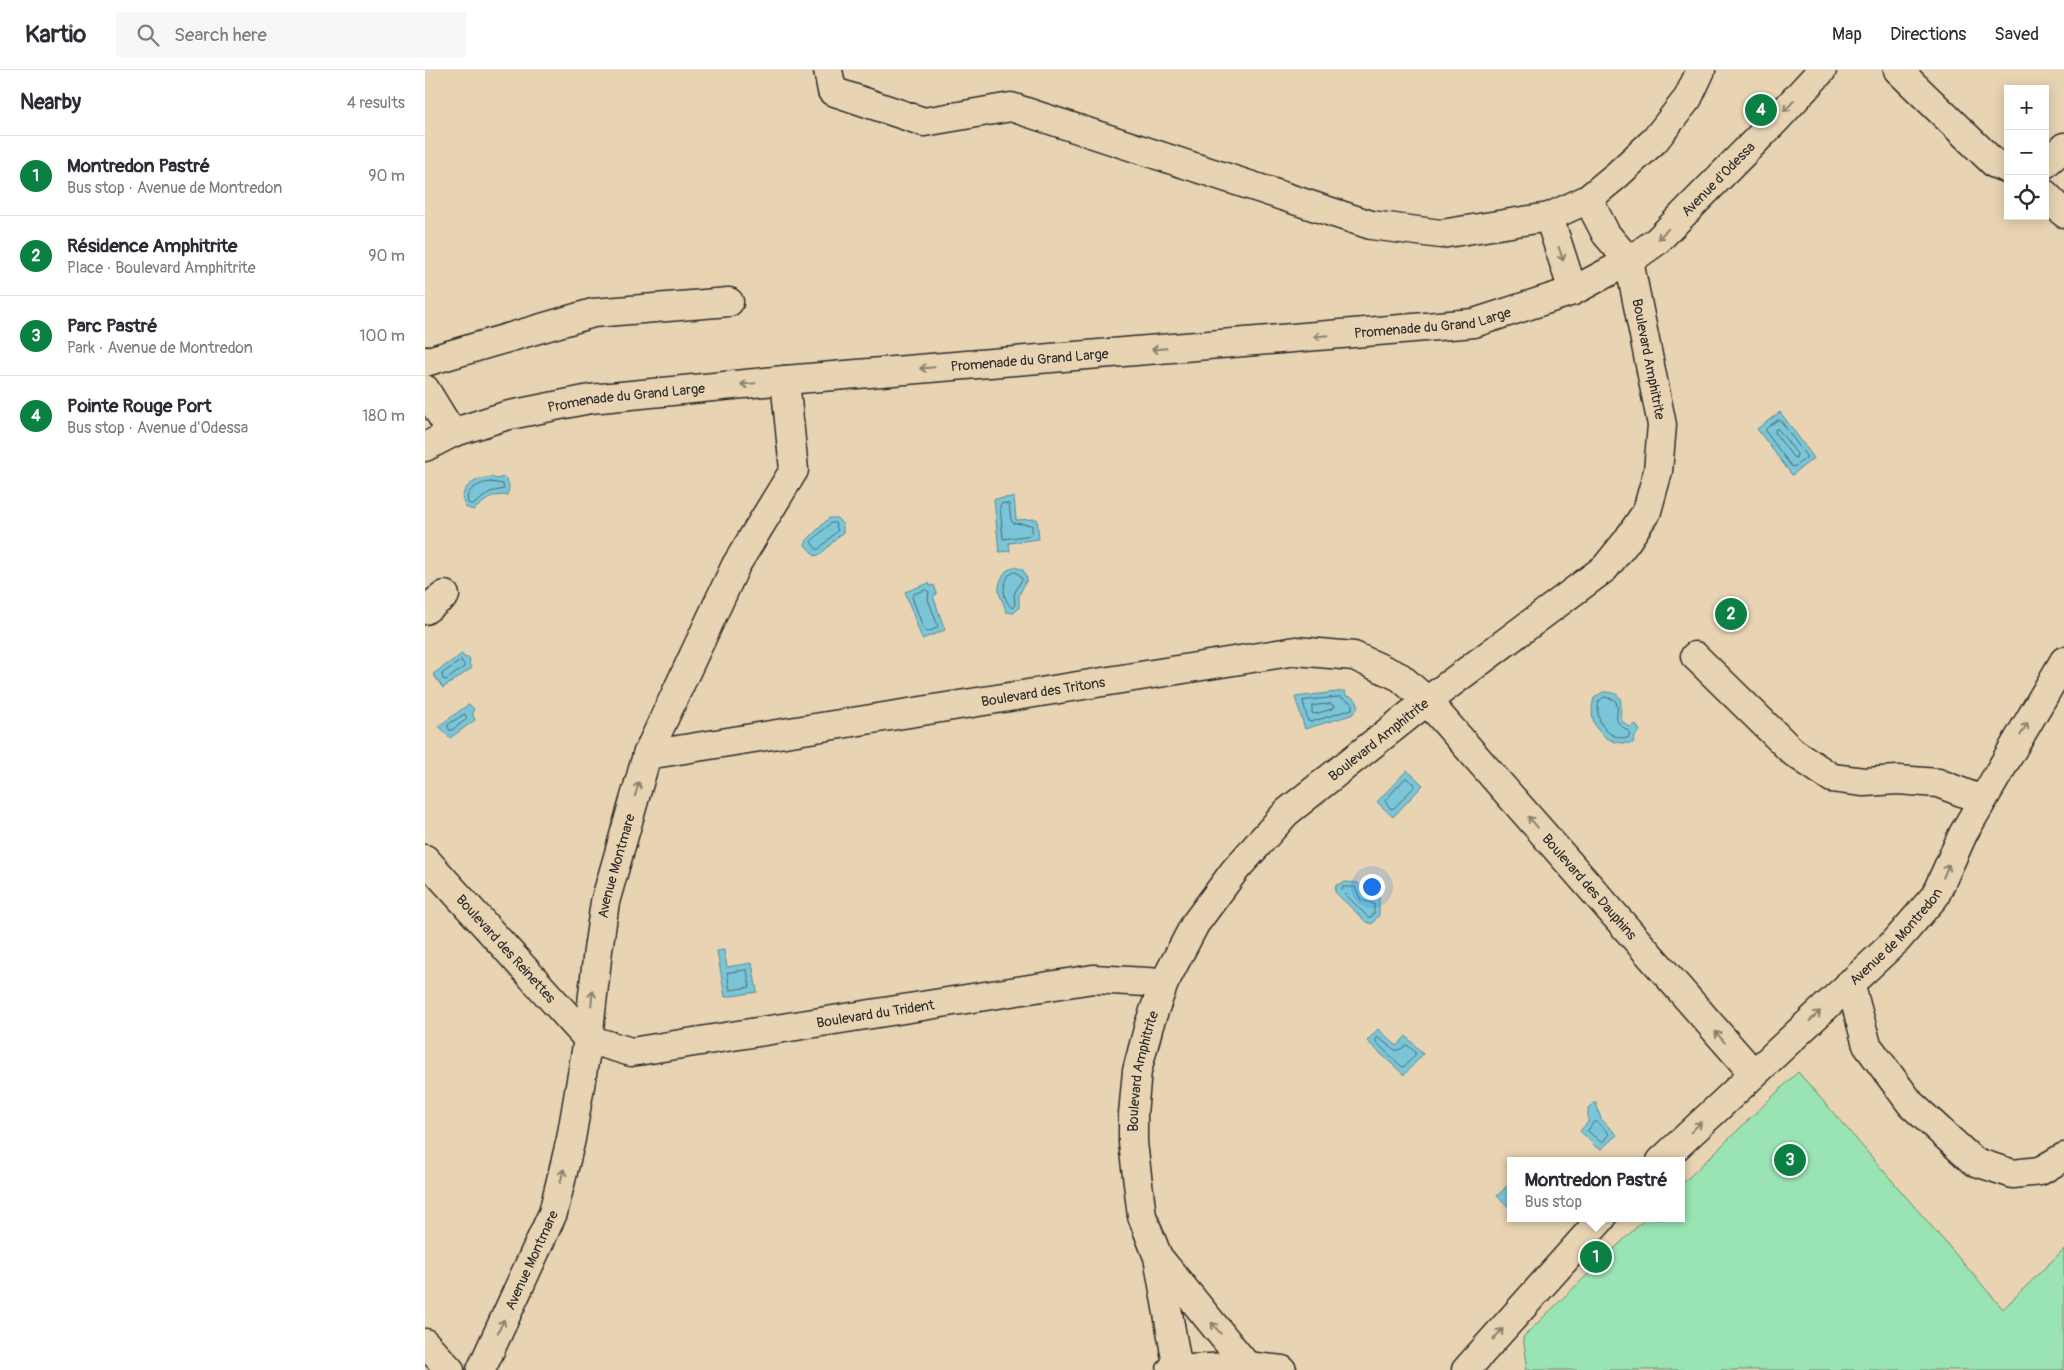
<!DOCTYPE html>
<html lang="en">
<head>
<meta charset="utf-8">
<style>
	:root { --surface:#fff; --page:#f7f7f7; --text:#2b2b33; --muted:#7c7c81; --line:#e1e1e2; --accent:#0b8043 }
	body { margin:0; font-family:Pangolin,sans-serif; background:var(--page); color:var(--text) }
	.controls { position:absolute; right:15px; top:15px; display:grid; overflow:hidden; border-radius:0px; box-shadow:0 2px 12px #0003 }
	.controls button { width:45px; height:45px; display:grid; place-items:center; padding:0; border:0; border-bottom:1px solid var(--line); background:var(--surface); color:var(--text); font:25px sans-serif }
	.you { position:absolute; left:946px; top:816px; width:18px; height:18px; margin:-12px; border:4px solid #fff; border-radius:50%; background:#1a73e8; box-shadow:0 0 0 8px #1a73e833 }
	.badge { display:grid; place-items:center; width:32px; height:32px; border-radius:50%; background:var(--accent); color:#fff; font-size:16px; font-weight:700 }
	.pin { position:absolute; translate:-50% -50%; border:2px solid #fff; box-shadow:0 1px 5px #0006 }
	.popup { position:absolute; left:1082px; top:1087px; width:178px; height:65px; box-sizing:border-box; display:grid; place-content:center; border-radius:0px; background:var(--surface); filter:drop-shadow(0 1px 4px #0005); font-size:16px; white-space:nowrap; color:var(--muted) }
	.popup b { font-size:19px; color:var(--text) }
	.popup::after { content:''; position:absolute; left:50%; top:100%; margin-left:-10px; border:10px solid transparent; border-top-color:var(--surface) }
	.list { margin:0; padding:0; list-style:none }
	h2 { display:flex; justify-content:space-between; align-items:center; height:65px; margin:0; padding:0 20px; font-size:21px }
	h2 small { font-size:16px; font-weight:400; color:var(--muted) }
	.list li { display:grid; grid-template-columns:32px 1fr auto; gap:15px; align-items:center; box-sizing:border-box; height:80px; padding:0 20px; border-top:1px solid var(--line) }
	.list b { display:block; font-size:19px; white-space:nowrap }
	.list p { margin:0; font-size:16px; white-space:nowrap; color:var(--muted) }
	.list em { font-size:16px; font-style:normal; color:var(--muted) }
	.icon { flex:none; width:28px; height:28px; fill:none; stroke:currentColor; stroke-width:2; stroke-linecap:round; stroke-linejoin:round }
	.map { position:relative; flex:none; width:1639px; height:1300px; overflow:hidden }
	header { display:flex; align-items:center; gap:30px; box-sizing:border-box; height:70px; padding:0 25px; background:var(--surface); border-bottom:1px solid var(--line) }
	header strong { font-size:24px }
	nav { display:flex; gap:28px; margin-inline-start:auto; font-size:18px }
	.search { width:350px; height:45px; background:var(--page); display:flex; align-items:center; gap:12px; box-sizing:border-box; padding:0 18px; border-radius:0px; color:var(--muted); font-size:19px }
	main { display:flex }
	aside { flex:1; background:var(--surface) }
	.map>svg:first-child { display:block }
	.green { fill:#9ae4b3; stroke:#62886f }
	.water { fill:#7ac6d8; stroke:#5a8893 }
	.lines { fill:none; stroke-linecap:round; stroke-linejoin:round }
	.shore { stroke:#4b6970; stroke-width:1 }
	.minor-casing { stroke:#2b2b2b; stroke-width:31 }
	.minor { stroke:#e8d4b2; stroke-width:28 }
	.oneway { stroke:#8a806e }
	.labels { text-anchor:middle; stroke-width:4.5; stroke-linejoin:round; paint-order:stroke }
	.street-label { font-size:14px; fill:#2b2b2b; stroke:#e8d4b2 }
</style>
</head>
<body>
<header>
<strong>Kartio</strong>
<div class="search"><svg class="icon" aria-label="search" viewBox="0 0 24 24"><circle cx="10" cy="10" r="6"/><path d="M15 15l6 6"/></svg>Search here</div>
<nav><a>Map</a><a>Directions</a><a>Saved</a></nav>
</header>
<main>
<aside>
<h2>Nearby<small>4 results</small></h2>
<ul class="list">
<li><span class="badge">1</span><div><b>Montredon Pastré</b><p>Bus stop · Avenue de Montredon</p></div><em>90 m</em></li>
<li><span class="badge">2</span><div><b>Résidence Amphitrite</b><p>Place · Boulevard Amphitrite</p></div><em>90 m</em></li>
<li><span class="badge">3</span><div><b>Parc Pastré</b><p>Park · Avenue de Montredon</p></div><em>100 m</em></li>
<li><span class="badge">4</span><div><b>Pointe Rouge Port</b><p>Bus stop · Avenue d'Odessa</p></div><em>180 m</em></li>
</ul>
</aside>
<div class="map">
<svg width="1639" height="1300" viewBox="0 0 1639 1300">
	<rect width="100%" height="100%" fill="#e8d4b2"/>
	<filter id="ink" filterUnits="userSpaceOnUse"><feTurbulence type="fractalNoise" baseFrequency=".02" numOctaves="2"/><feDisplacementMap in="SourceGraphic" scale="10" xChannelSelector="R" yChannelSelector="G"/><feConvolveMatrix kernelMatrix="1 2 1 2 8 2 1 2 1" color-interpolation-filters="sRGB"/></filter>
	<g filter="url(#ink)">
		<path class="green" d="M1373 1002 1578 1239 1639 1179V1300H1100L1102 1293 1098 1267 1221 1148H1256V1115Z"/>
		<g class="water">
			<path d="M1355 342 1389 388 1367 405 1332 359Z"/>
			<path d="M67 407 71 409 79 407C85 412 85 418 82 425L67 426 48 440 40 437 37 427C42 412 52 409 67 407Z"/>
			<path d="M589 427 591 450 612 449 614 469 584 473 585 481 574 482 569 429Z"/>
			<path d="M404 448H412L418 455V462L396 484 390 486 380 475 382 470Z"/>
			<path d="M590 497 598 500 602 509 594 525V538L589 543 581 542C577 524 567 522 581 501Z"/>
			<path d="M504 513 505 516 509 515 512 524 508 526 520 560 497 569 480 522Z"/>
			<path d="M37 584 40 588 43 587 45 589 44 594 47 598 18 618 8 604Z"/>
			<path d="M920 621 921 626C934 627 937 638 926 645L880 659 870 627Z"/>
			<path d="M1178 622C1205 622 1192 636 1197 651L1205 657 1211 654 1215 661 1210 666 1208 673C1180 676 1161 657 1169 628Z"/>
			<path d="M44 634 49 639 47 643 50 650 25 668 14 656Z"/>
			<path d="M982 700 998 715 968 747 952 732Z"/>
			<path d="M921 812 933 813C941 823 939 830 954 827V845L947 854 941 852 910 822 911 815Z"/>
			<path d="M299 880 302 897 327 893 332 922 300 927 292 881Z"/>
			<path d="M953 959 972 976 981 966 998 984 979 1005 942 971Z"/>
			<path d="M1168 1033H1171L1176 1049 1192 1065 1176 1079 1172 1078 1155 1061 1163 1052V1038Z"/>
			<path d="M1084 1114 1086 1116V1139L1072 1126Z"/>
		</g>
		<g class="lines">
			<g class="shore">
				<path d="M1353 350 1356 351 1381 386V388L1369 397 1366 396 1341 362V359Z"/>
				<path d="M1353 359 1372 384 1371 388 1368 387 1350 363V360Z"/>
				<path d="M66 412 78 414 79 419 65 422 48 435 43 433C39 419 55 413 66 412Z"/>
				<path d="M577 433 584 434 586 450 588 453 607 455V465L578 469 575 436Z"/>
				<path d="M406 453H410L413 460 394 479H391L386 472Z"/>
				<path d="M590 502 594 504 597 509 589 524 590 535 587 538C577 528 577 516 584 505Z"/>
				<path d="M501 520 504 522 503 529 513 556 512 558 502 562 499 560 487 527 489 524Z"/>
				<path d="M36 591 39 594V597L21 610 18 609 17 604Z"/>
				<path d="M915 627 927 633V639L886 652 883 651 878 631Z"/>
				<path d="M1180 627 1190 630C1198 647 1181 647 1205 662L1203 668C1182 669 1169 652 1174 631Z"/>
				<path d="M906 634 909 636 907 639 890 644 887 643V636Z"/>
				<path d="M40 644 42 649 27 660H24L23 655Z"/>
				<path d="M981 708 989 713 990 716 969 738 966 739 960 731Z"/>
				<path d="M918 817H930L936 830 949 834V843L946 847H943L917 821Z"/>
				<path d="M322 900 325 917 305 920 302 903Z"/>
				<path d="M952 967 970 980H974L982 975 990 982V985L980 996 977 997 951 972Z"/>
				<path d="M1169 1052H1172L1184 1064 1177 1073 1163 1061Z"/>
			</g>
			<defs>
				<g id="minor">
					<path d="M403 0 407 21 499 52 586 37 946 155 1016 164 1124 147 1163 129 1192 105 1230 70 1263 28 1276 0"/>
					<path d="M1473 0 1570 94 1583 99"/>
					<path d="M1620 94 1639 77"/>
					<path d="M1620 124 1639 143"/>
					<path d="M1124 147 1148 221"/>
					<path d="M0 292 168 243 304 232"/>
					<path d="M0 319 27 363"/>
					<path id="s1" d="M0 377 27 363 80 346 165 329 360 310 1049 253 1148 221 1204 191 1232 171 1350 51 1397 0"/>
					<path d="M0 540 20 525"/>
					<path d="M1270 586 1368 682 1407 708 1439 712 1473 710 1513 713 1557 730"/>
					<path id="s2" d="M222 685 871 581 929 586 975 607 1002 631 1328 1003"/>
					<path id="s3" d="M0 789 163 969 206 982 668 909 739 913"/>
					<path d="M1425 913 1442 975 1486 1034 1548 1091 1588 1104 1615 1101 1639 1087"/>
					<path id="s4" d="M1236 1091 1472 870 1510 826 1538 764 1639 591"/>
					<path d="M734 1188 822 1296"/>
					<path d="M0 1273 25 1300"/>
					<path id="s5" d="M56 1300 128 1143 146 1069 163 969 173 880 180 832 222 685 311 495 369 400 360 310"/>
					<path d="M746 1300 822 1296 857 1300"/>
					<path id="s6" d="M753 1300 733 1187 717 1146 708 1073V1044L712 1001 724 955 739 913 770 854 810 800 862 742 1002 631 1180 498 1201 472 1222 441 1233 401 1237 355 1204 191 1181 164 1163 129"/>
					<path d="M1041 1300 1177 1148"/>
				</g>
			</defs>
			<use href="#minor" class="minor-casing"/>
			<use href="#minor" class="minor"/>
		</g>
		<defs><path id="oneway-shaft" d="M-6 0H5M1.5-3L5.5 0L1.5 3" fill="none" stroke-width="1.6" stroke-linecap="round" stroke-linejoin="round" transform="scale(1.25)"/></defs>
		<g class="oneway">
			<use href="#oneway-shaft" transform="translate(1364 36) rotate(133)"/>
			<use href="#oneway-shaft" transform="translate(1238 164) rotate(135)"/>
			<use href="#oneway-shaft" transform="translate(1136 184) rotate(72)"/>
			<use href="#oneway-shaft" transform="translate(896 266) rotate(175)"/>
			<use href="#oneway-shaft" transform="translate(734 279) rotate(175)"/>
			<use href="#oneway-shaft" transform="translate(502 298) rotate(175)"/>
			<use href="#oneway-shaft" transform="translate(323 314) rotate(175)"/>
			<use href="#oneway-shaft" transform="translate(1599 659) rotate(-60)"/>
			<use href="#oneway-shaft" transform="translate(212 719) rotate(-74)"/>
			<use href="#oneway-shaft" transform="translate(1108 752) rotate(-131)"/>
			<use href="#oneway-shaft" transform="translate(1521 801) rotate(-67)"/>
			<use href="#oneway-shaft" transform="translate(167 928) rotate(-84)"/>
			<use href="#oneway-shaft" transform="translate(1390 946) rotate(-43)"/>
			<use href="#oneway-shaft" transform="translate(1295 967) rotate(-131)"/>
			<use href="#oneway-shaft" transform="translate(1271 1057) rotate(-44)"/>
			<use href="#oneway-shaft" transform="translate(137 1106) rotate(-76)"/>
			<use href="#oneway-shaft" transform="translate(76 1256) rotate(-65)"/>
			<use href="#oneway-shaft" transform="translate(791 1258) rotate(-129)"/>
			<use href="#oneway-shaft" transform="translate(1073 1264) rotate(-48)"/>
		</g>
	</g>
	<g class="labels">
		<g class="street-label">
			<text dy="5" stroke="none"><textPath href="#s1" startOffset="1349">Avenue d'Odessa</textPath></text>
			<text dy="5" stroke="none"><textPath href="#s1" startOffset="1019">Promenade du Grand Large</textPath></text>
			<text transform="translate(1224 289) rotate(79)" y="5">Boulevard Amphitrite</text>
			<text dy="5" stroke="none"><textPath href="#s1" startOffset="614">Promenade du Grand Large</textPath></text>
			<text dy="5" stroke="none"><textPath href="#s1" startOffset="209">Promenade du Grand Large</textPath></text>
			<text dy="5" stroke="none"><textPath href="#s2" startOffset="401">Boulevard des Tritons</textPath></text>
			<text dy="5" stroke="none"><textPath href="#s6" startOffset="725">Boulevard Amphitrite</textPath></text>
			<text dy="5" stroke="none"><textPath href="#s5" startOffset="526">Avenue Montmare</textPath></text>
			<text dy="5" stroke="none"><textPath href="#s2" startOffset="1049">Boulevard des Dauphins</textPath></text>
			<text dy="5" stroke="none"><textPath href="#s4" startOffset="325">Avenue de Montredon</textPath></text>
			<text dy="5" stroke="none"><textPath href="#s3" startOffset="121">Boulevard des Reinettes</textPath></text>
			<text dy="5" stroke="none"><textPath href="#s3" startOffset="535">Boulevard du Trident</textPath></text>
			<text dy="5" stroke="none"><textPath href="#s6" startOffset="305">Boulevard Amphitrite</textPath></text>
			<text dy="5" stroke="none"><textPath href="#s5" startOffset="121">Avenue Montmare</textPath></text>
		</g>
	</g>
</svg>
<div class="controls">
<button>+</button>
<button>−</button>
<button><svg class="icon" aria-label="locate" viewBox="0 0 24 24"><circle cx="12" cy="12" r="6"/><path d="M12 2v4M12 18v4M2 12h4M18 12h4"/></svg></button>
</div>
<div class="you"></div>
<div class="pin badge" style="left:1171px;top:1187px">1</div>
<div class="popup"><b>Montredon Pastré</b>Bus stop</div>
<div class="pin badge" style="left:1306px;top:544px">2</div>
<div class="pin badge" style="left:1365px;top:1090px">3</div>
<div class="pin badge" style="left:1336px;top:40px">4</div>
</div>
</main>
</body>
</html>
